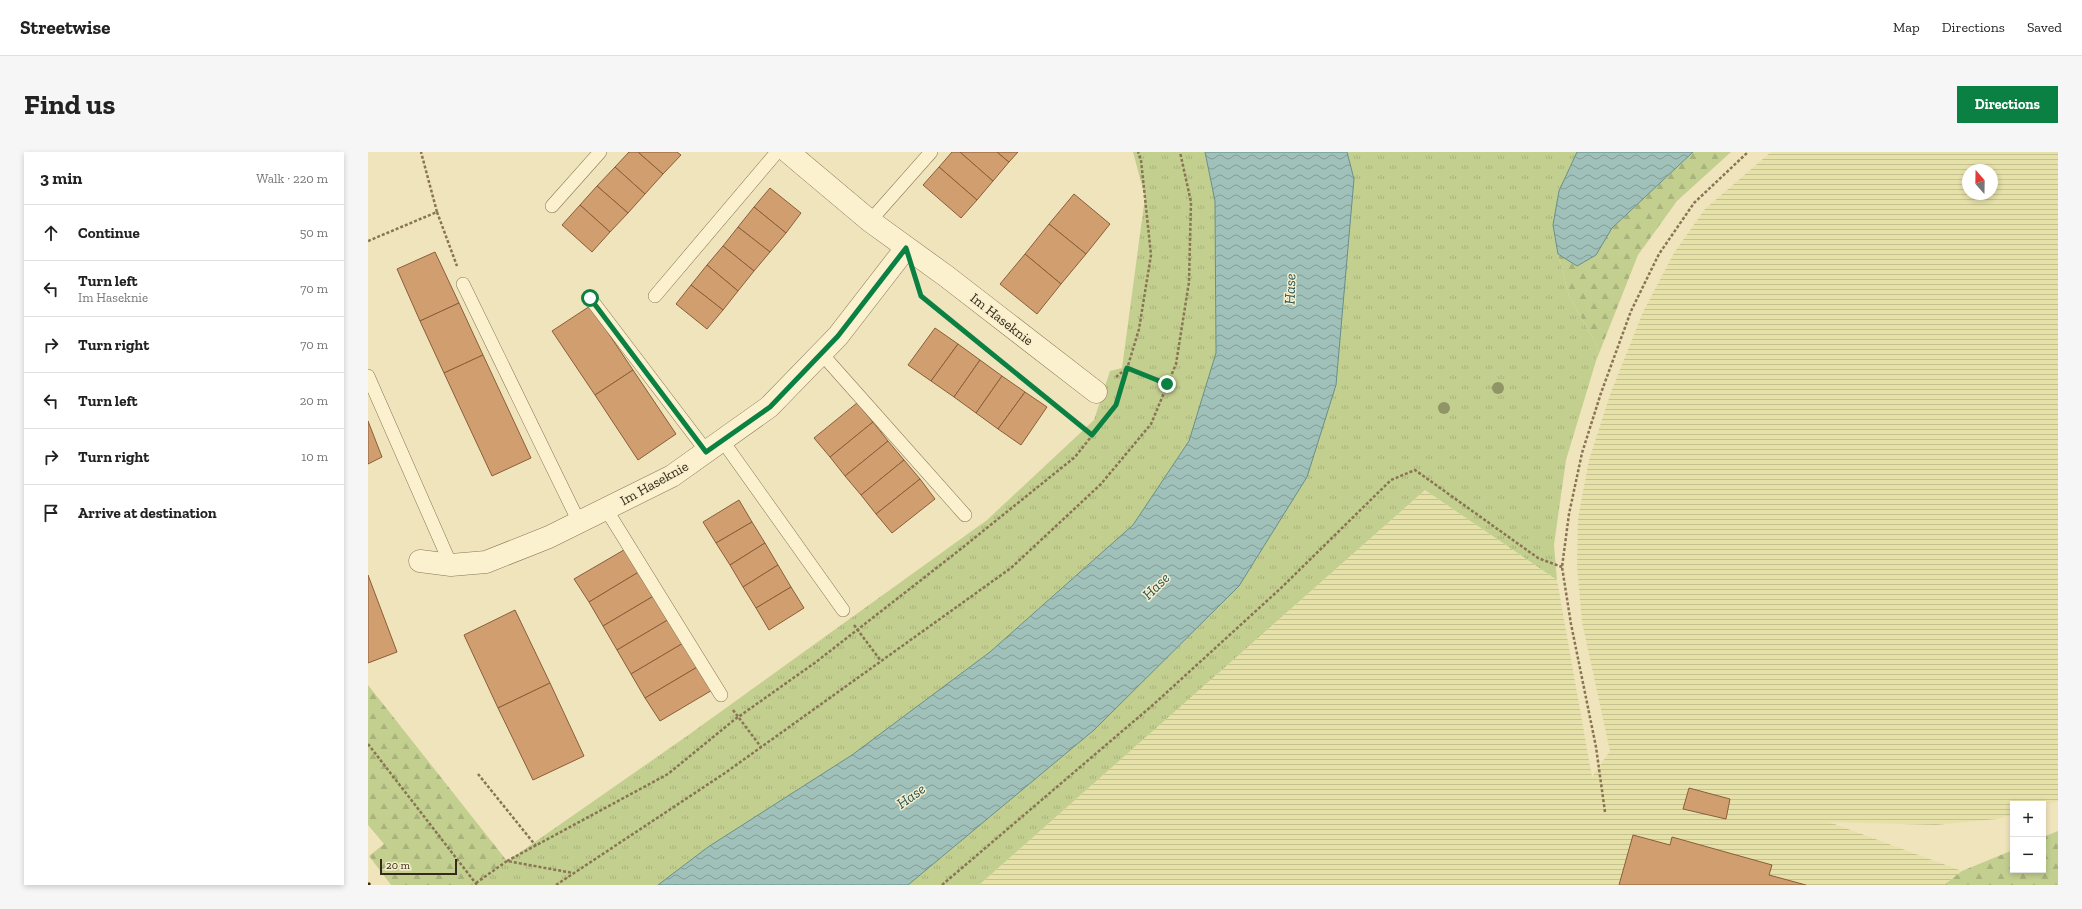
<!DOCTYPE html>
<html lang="en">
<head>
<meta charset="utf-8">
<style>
	:root { --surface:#fff; --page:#f6f6f6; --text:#222; --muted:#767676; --line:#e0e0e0; --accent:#0b8043 }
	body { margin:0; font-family:"Zilla Slab",serif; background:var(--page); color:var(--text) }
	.controls { position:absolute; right:12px; bottom:12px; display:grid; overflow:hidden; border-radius:0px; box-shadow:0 2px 6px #0003 }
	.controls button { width:36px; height:36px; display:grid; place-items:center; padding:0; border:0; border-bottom:1px solid var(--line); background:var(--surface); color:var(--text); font:20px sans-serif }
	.compass { position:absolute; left:1594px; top:12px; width:36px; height:36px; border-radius:50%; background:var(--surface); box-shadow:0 2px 6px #0003; rotate:340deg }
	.scale { position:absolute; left:12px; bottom:10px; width:77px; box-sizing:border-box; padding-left:4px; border:2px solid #372a1a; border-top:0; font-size:11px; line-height:14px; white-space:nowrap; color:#372a1a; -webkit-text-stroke:3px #f7eecc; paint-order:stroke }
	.stop { position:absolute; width:12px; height:12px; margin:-9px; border:3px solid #0b8043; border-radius:50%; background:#fff }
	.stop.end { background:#0b8043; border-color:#fff; box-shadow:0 1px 4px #0008 }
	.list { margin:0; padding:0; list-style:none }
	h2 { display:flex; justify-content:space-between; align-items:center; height:52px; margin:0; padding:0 16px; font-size:17px }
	h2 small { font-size:13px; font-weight:400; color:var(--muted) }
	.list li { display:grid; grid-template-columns:26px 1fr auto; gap:12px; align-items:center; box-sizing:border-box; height:56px; padding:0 16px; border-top:1px solid var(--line) }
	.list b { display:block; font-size:15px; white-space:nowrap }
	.list p { margin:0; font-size:13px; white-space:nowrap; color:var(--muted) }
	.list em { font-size:13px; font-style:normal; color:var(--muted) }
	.icon { flex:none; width:22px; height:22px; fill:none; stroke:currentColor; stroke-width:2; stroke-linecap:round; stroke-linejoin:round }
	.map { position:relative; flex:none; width:1690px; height:733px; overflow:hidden; border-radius:0px }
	header { display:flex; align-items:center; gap:24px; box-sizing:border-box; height:56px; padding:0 20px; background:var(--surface); border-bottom:1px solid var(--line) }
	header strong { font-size:19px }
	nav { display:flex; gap:22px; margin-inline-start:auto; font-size:14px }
	.intro { display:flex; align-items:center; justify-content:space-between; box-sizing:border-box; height:96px; padding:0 24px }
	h1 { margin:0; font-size:28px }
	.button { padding:10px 18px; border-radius:0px; background:var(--accent); color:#fff; font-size:14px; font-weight:700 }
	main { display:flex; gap:24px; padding:0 24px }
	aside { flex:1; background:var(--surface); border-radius:0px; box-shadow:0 2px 6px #0003 }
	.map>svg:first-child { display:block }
	.farmland { fill:url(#farmland-rules); fill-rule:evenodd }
	.grass { fill:url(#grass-tufts) }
	.forest { fill:url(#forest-firs) }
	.water { fill:url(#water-waves); stroke:#678f88 }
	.building { fill:#d19f6f; stroke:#895e39 }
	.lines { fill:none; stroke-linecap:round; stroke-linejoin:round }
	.service-casing { stroke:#897454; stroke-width:14 }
	.minor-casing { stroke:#897454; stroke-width:23 }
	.path { stroke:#897454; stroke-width:2.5; stroke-dasharray:3 2; stroke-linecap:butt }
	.service { stroke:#fbf1cf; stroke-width:13 }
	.minor { stroke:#fbf1cf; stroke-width:22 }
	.rail { stroke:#372a1a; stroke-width:3; stroke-dasharray:7 7; stroke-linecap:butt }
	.tree { fill:#919566 }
	.route { stroke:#0b8043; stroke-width:5 }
	.labels { text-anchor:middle; stroke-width:3; stroke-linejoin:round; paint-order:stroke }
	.street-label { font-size:14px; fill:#372a1a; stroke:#f7eecc }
	.water-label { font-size:15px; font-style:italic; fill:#285758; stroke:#f7eecc }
</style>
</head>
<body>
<header>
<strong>Streetwise</strong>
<nav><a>Map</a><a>Directions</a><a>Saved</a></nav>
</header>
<div class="intro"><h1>Find us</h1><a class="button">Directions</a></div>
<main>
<aside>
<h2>3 min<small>Walk · 220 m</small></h2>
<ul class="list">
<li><svg class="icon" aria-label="ahead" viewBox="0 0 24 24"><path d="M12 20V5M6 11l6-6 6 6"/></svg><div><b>Continue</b></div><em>50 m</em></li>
<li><svg class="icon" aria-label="left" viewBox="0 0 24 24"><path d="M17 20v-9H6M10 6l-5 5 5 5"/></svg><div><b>Turn left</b><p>Im Haseknie</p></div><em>70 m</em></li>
<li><svg class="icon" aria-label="right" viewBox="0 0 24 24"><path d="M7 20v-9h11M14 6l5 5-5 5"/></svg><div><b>Turn right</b></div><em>70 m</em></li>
<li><svg class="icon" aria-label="left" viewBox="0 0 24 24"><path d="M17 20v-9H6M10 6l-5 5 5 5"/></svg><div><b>Turn left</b></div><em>20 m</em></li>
<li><svg class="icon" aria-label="right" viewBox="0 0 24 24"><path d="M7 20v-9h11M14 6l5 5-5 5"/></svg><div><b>Turn right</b></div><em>10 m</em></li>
<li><svg class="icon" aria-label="arrive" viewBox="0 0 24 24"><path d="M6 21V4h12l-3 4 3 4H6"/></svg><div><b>Arrive at destination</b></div></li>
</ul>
</aside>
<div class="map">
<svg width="1690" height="733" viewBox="0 0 1690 733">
	<defs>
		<pattern id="farmland-rules" width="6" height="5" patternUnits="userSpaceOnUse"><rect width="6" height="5" fill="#e6e1a9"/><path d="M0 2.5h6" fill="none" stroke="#c6c191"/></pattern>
		<pattern id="grass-tufts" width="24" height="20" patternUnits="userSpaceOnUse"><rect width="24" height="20" fill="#c3cf8f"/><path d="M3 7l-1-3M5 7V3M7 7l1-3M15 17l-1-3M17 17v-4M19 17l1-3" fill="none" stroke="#a8b27b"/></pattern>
		<pattern id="forest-firs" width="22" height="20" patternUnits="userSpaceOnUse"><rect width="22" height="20" fill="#c3cf8f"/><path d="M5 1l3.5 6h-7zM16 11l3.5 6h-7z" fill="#a8b27b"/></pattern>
		<pattern id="water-waves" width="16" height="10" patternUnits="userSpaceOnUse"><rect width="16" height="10" fill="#a0c1b9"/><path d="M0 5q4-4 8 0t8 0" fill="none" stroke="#839d96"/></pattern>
	</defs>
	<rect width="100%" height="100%" fill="#f0e4bc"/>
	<path class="farmland" d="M1403 0H1690V649L1675 653 1645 652V662L1629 667 1568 673 1461 670 1594 719 1576 733H611L1057 338 1189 428 1224 625 1242 599 1214 470 1209 414 1210 366 1221 308 1243 240 1275 160 1306 101 1337 57ZM1600 18H1624V42H1600Z"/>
	<g class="grass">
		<path d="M765 0H837L847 49 848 201 821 289 765 373 622 500 484 603 340 695 290 733H105L319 584 619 368 726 268 742 219 754 216 777 45Z"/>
		<path d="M979 0H1209L1191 39 1185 74 1190 102 1201 144 1230 195 1228 209 1198 308 1186 393 1189 428 1057 338 611 733H540L726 578 871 434 939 325 955 274 986 27Z"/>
	</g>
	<g class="forest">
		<path d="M1325 0H1363L1309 49 1270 103 1228 209 1230 195 1201 144 1190 102 1209 114 1228 103 1244 76Z"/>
		<path d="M0 533 139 709 105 733H23L1 704 16 692 0 673Z"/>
		<path d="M1690 679V733H1576L1594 719 1645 698V718H1675V685Z"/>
	</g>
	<g class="water">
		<path d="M837 0H979L986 27 968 233 939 325 871 434 726 578 540 733H290L340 695 484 603 622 500 765 373 821 289 848 201 847 49Z"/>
		<path d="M1209 0H1325L1244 76 1228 103 1209 114 1190 102 1185 73 1191 39Z"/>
	</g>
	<g class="building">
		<path d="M261 0H270L295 22 277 42 247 15Z"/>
		<path d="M270 0H309L313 3 295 22Z"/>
		<path d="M584 0H592L625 29 609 48 571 15Z"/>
		<path d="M592 0H629L641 10 625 29Z"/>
		<path d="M629 0H650L641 10Z"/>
		<path d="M247 15 277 42 260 61 229 34Z"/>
		<path d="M571 15 609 48 593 66 555 33Z"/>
		<path d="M229 34 260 61 242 80 212 53Z"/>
		<path d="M402 36 433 61 418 81 386 55Z"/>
		<path d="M706 42 742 72 718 102 681 72Z"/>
		<path d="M212 53 242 80 224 100 194 73Z"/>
		<path d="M386 55 418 81 402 100 370 75Z"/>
		<path d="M681 72 718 102 693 132 657 102Z"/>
		<path d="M370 75 402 100 386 119 355 94Z"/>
		<path d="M355 94 386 119 370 139 339 113Z"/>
		<path d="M67 100 91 151 52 169 29 117Z"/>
		<path d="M657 102 693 132 669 162 632 132Z"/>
		<path d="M339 113 370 139 355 158 323 133Z"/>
		<path d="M323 133 355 158 339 177 308 152Z"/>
		<path d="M91 151 115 203 76 221 52 169Z"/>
		<path d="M222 154 265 218 227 243 184 179Z"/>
		<path d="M567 176 590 192 563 229 540 213Z"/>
		<path d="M590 192 612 208 586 245 563 229Z"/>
		<path d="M115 203 163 306 124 324 76 221Z"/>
		<path d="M612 208 634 224 608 261 586 245Z"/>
		<path d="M265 218 308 282 270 308 227 243Z"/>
		<path d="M634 224 657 240 630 277 608 261Z"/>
		<path d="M657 240 679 255 653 293 630 277Z"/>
		<path d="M489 251 505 270 462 305 446 286Z"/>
		<path d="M0 269 14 305 0 312Z"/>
		<path d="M505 270 520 289 477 324 462 305Z"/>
		<path d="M520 289 536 308 493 343 477 324Z"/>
		<path d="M536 308 552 327 508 362 493 343Z"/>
		<path d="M552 327 567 347 524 381 508 362Z"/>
		<path d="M371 348 384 370 348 391 335 370Z"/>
		<path d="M384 370 397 391 362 413 348 391Z"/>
		<path d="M397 391 410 413 375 435 362 413Z"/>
		<path d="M261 395 274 418 221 450 206 427Z"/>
		<path d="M410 413 423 435 388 456 375 435Z"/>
		<path d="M274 418 289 442 235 474 221 450Z"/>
		<path d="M0 423 29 500 0 511Z"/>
		<path d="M423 435 436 456 401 478 388 456Z"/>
		<path d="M289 442 303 466 249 498 235 474Z"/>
		<path d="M147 458 182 531 130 556 96 483Z"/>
		<path d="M303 466 317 490 263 522 249 498Z"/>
		<path d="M317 490 331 514 277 546 263 522Z"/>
		<path d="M331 514 346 537 292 569 277 546Z"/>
		<path d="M182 531 216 604 165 628 130 556Z"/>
		<path d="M1321 636 1362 647 1358 667 1315 657Z"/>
		<path d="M1265 683 1302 693 1304 685 1404 713 1401 723 1438 733H1251Z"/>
	</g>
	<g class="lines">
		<defs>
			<g id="service">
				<path d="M184 54 232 0"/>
				<path d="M502 69 563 0"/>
				<path d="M95 132 211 370"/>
				<path d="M287 144 409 0"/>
				<path d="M222 146 339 300"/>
				<path d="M453 201 597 363"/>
				<path d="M0 224 83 413"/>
				<path d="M354 288 475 458"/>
				<path d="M238 357 353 543"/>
			</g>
			<g id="minor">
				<path d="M420 0 502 69 578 124 728 240"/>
				<path d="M52 409 83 413 118 410 181 385 304 324 401 255 470 184 538 96"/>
			</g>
		</defs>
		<use href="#service" class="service-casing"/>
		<use href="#minor" class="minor-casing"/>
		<g class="path">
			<path d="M69 60 89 114"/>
			<path d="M0 89 69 60 53 0"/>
			<path d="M550 134 553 144 724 283"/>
			<path d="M748 225 759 216 799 232"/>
			<path d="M753 237 771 177 783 103 773 8 770 0"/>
			<path d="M486 473 513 509"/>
			<path d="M365 558 393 595"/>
			<path d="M0 592 109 733"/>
			<path d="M110 622 168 694"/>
			<path d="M1237 660 1228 595 1203 472 1194 415 1201 362 1214 301 1233 241 1263 159 1291 102 1326 51 1380 0"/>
			<path d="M139 709 300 622 366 568 448 510 589 400 707 305 742 261"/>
			<path d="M108 731 139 709 205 721"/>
			<path d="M188 733 357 621 643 416 733 332 783 272 808 212 821 130 823 50 812 0"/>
			<path d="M574 733 786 552 913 436 1023 328 1047 318 1170 406 1194 415"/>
		</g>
		<use href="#service" class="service"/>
		<use href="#minor" class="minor"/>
		<path class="rail" d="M0 731 2 733"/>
	</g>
	<g class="tree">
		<circle cx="1130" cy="236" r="6"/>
		<circle cx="1076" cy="256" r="6"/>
	</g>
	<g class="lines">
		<path class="route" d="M222 146 338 300 402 255 470 184 538 96 553 144 724 283 748 253 759 216 799 232"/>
	</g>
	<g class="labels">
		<g class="street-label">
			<text transform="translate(634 167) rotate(38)" y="5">Im Haseknie</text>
			<text transform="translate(286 331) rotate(-29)" y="5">Im Haseknie</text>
		</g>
		<g class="water-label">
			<text transform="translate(922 137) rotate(-88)" y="5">Hase</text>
			<text transform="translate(788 434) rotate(-45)" y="5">Hase</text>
			<text transform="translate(543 644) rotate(-36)" y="5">Hase</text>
		</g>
	</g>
</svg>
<div class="controls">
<button>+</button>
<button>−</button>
</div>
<svg class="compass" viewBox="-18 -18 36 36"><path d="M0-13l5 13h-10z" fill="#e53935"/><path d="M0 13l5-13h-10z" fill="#767676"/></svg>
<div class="scale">20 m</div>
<div class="stop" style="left:222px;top:146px"></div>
<div class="stop end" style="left:799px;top:232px"></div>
</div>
</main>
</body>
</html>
